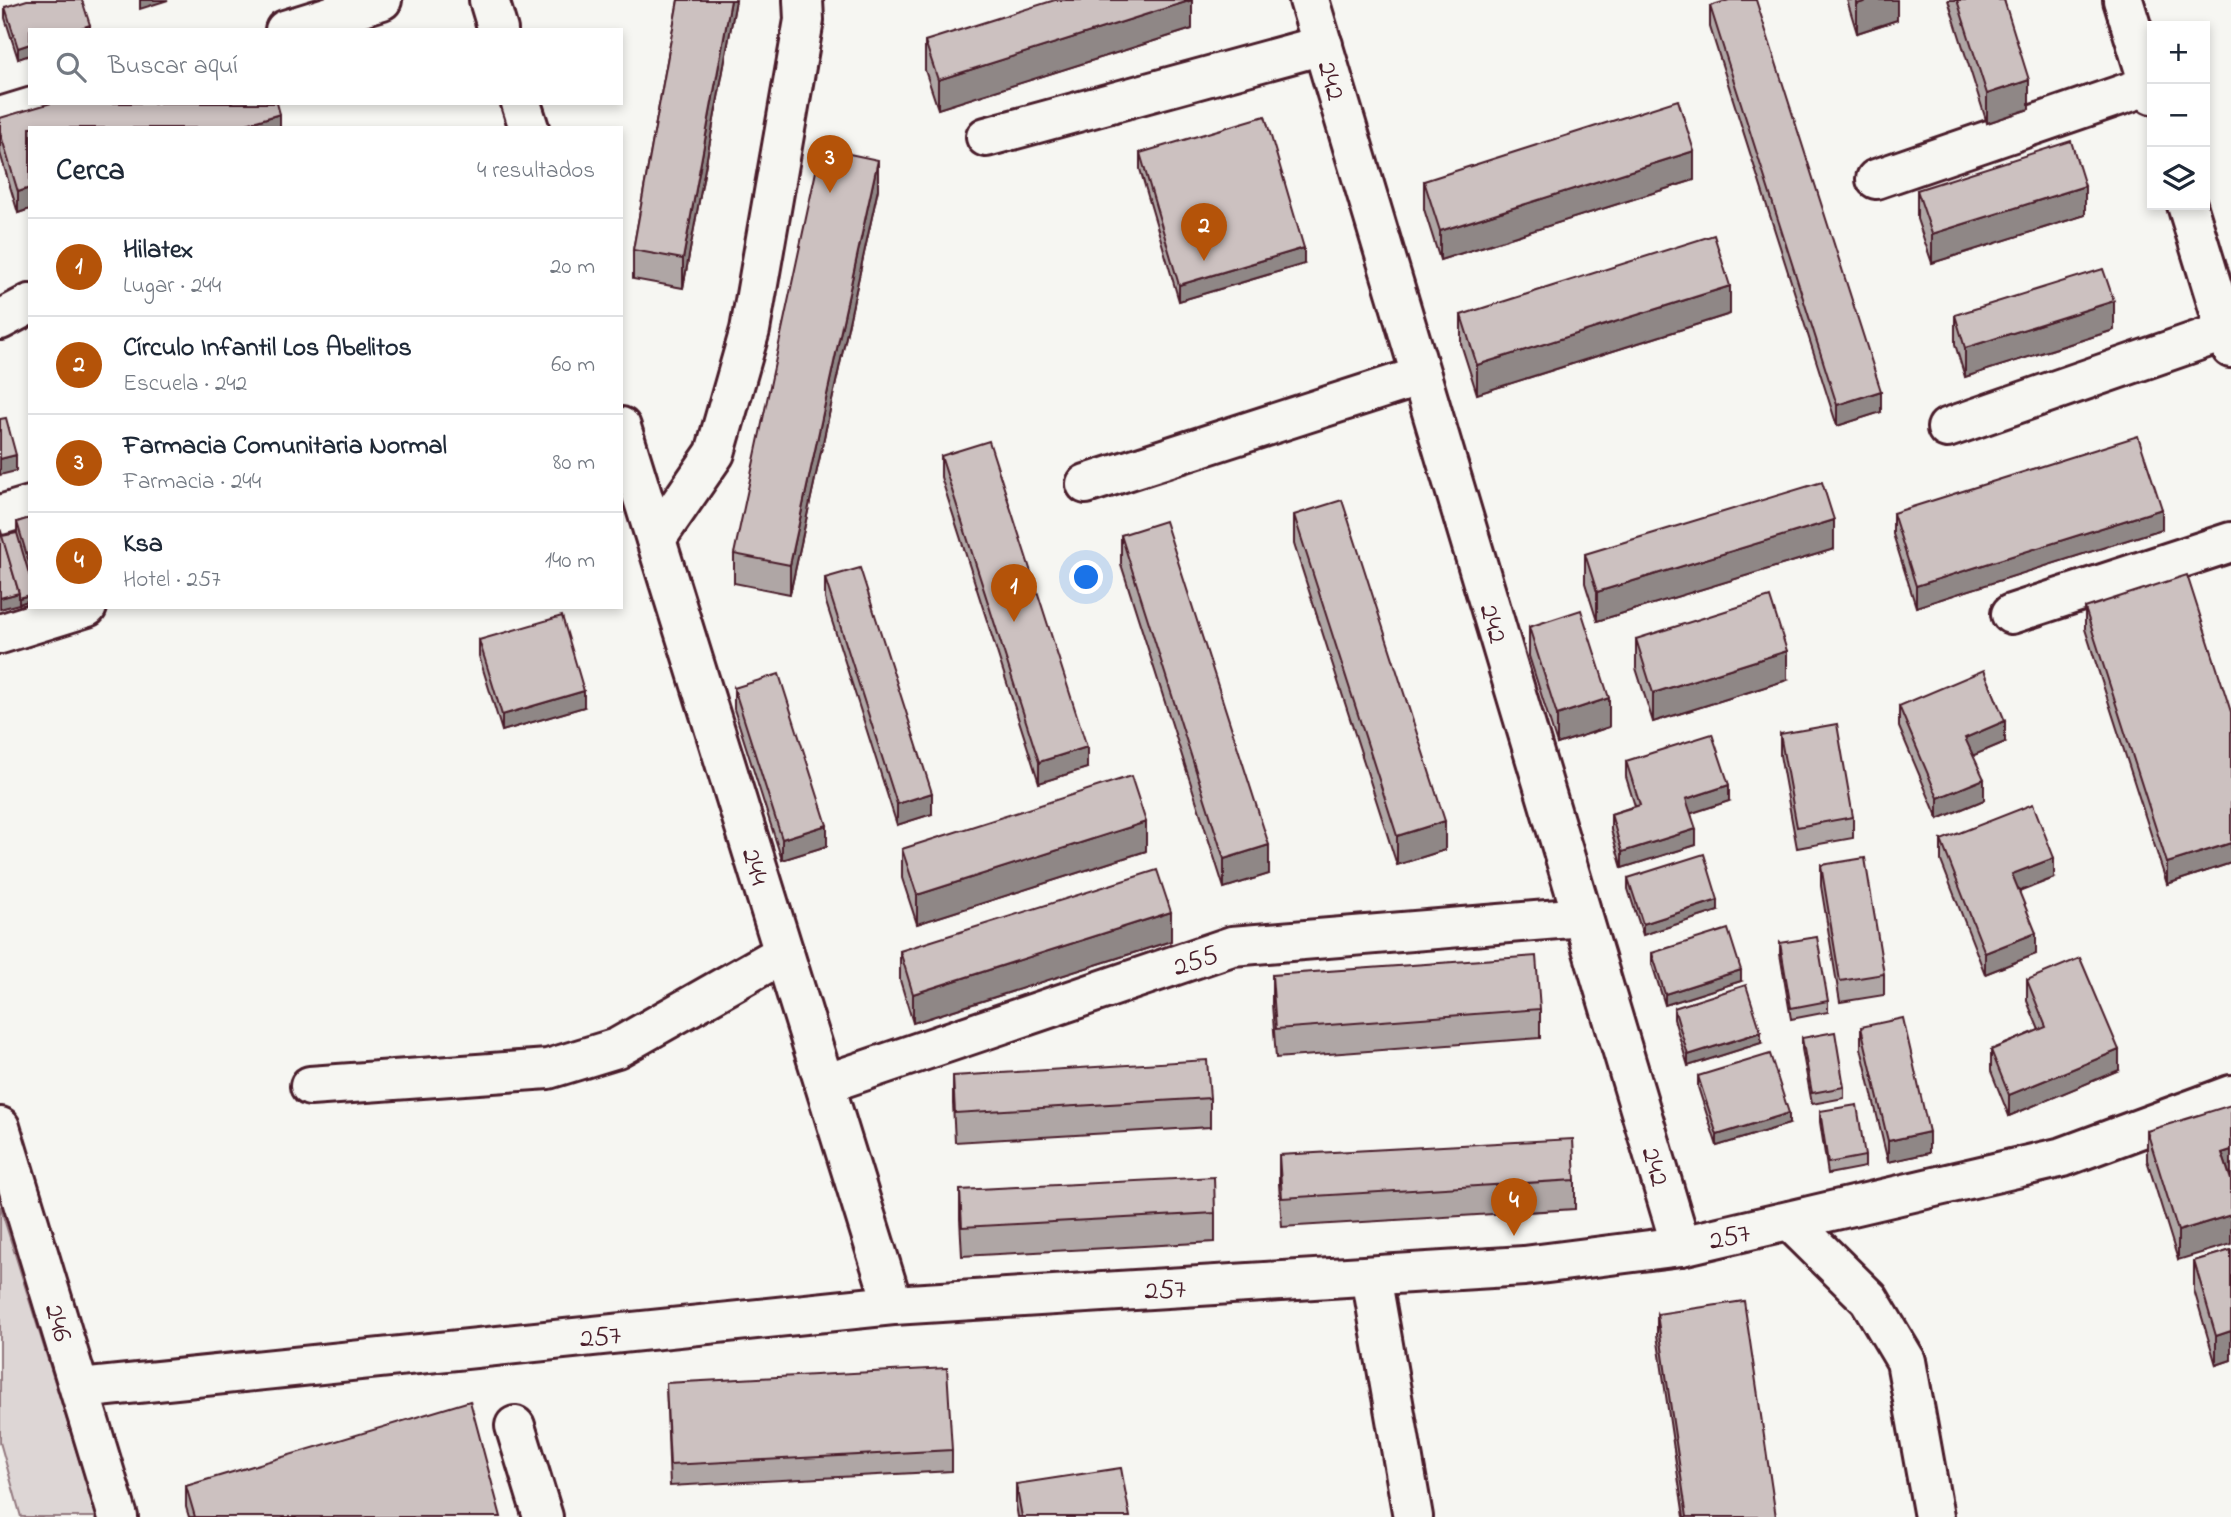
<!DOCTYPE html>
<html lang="es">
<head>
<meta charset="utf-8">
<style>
	:root { --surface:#fff; --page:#f2f2f3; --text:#1f2937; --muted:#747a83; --line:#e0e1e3; --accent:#b45309 }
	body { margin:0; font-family:"Indie Flower",sans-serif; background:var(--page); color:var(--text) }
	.controls { position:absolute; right:21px; top:21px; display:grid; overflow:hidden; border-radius:0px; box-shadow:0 4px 10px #0003 }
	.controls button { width:63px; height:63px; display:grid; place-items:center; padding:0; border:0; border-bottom:2px solid var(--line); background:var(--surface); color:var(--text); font:35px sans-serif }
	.you { position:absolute; left:1087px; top:578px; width:24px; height:24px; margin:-18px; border:5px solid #fff; border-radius:50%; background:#1a73e8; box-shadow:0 0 0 10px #1a73e833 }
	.badge { display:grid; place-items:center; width:46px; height:46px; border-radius:50%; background:var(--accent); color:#fff; font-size:23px; font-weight:700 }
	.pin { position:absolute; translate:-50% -58px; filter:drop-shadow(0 2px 4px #0008) }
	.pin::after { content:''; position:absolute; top:37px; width:24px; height:21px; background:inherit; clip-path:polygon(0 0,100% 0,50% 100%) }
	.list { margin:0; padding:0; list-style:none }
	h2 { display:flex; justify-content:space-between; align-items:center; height:91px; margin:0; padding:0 28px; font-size:30px }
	h2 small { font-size:23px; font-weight:400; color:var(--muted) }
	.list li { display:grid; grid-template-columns:46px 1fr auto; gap:21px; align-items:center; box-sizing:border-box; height:98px; padding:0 28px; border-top:2px solid var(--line) }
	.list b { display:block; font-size:26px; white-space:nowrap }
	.list p { margin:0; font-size:23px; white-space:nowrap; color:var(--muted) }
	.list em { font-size:23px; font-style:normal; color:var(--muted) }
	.icon { flex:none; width:38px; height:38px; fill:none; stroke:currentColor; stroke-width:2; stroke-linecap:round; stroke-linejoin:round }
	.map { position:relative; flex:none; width:2231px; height:1517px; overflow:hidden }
	.search { position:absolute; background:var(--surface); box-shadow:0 4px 10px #0003; left:28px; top:28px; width:595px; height:77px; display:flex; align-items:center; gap:18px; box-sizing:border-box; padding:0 24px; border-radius:0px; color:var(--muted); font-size:26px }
	.panel { position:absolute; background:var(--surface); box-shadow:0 4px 10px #0003; left:28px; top:126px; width:595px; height:483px; border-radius:0px }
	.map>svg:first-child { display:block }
	.green { fill:#ddd6d5; stroke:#947a80; stroke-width:2 }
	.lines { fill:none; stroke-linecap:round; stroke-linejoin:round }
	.minor-casing { stroke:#4a1f2b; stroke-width:44 }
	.minor { stroke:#f6f6f2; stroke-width:38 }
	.wall { fill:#afa6a5; stroke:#4a1f2b; stroke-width:2 }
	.shaded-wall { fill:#8f8786; stroke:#4a1f2b; stroke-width:2 }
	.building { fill:#ccc1c0; stroke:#4a1f2b; stroke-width:2 }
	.labels { text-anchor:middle; stroke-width:5; stroke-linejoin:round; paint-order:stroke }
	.street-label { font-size:28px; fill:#4a1f2b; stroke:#f6f6f2 }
</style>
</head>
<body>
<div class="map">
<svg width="2231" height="1517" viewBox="0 0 2231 1517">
	<rect width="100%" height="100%" fill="#f6f6f2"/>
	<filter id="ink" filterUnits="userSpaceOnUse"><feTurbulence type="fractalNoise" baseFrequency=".0143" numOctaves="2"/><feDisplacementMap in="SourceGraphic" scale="14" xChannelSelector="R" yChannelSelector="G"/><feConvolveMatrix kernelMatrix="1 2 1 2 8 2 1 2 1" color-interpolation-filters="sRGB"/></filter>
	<g filter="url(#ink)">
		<path class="green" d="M0 1206 97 1517H21L0 1442Z"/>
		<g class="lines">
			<defs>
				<g id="minor">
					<path d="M489 0 498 30"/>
					<path d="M1309 0 1681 1246"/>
					<path d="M2123 0 2152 94"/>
					<path d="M285 30 382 0"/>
					<path d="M521 103 529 128"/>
					<path d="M0 117 46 103"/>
					<path d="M986 137 1323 45"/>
					<path d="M1876 179 2150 85"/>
					<path d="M2187 205 2231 348"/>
					<path d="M0 320 30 304"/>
					<path d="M621 427 893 1305"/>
					<path d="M1947 428 2226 331"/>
					<path d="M1086 484 1421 376"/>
					<path d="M0 515 30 506"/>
					<path d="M656 539 715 453 750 330 804 20 803 0"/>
					<path d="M2011 614 2231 542"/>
					<path d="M0 634 87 607"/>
					<path d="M825 1084 1232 946 1583 917"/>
					<path d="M310 1086 548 1069 617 1048 784 953"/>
					<path d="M0 1127 118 1517"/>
					<path d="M1790 1221 1869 1299 1906 1361 1934 1517"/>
					<path d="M1371 1276 1413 1517"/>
					<path d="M80 1389 893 1305 1524 1266 1681 1246 2063 1157 2231 1095"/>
					<path d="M515 1426 543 1517"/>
				</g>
			</defs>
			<use href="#minor" class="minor-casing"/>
			<use href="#minor" class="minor"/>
		</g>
		<g class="wall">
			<path d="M678 0H736L683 288 633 279V250Z"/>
			<path d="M1847 0H1897V20L1857 33Z"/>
			<path d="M1948 0H2004L2029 109 1987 123Z"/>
			<path d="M1710 6 1881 412 1837 426 1710 27Z"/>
			<path d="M5 7 90 30 18 59 5 18Z"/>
			<path d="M1192 29 938 109 925 70V41Z"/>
			<path d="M0 118 280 128 18 213 0 153Z"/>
			<path d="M1140 153 1304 264 1179 301 1140 169Z"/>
			<path d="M1694 180 1440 260 1424 209V181Z"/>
			<path d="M878 189 790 594 734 583V554Z"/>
			<path d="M1917 190 2085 215 1932 263 1917 219Z"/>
			<path d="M1730 314 1477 394 1461 344V315Z"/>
			<path d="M1955 315 2114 330 1965 377 1955 344Z"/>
			<path d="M941 456 1087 768 1039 783 941 477Z"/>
			<path d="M1893 513 2162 529 1916 607 1893 534Z"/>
			<path d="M1294 515 1445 850 1397 865 1294 544Z"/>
			<path d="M30 518V600L0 609V532L2 536 17 533V522Z"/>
			<path d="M1121 535 1269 874 1224 888 1121 564Z"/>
			<path d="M1834 549 1597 621 1585 583V554Z"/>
			<path d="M825 578 932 814 897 825 825 599Z"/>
			<path d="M2085 608 2231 712V863L2167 884 2085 629Z"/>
			<path d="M1529 627 1609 727 1557 744 1529 656Z"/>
			<path d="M1636 639 1787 680 1653 722 1636 668Z"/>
			<path d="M479 640 584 707 502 731 479 656Z"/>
			<path d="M734 688 827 846 782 860 734 709Z"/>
			<path d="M1899 706 2005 742 1973 755 1984 800 1938 819 1899 727Z"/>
			<path d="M1780 734 1853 817V838L1797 848 1780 755Z"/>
			<path d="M1626 761 1729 801 1691 813 1696 845 1622 868 1611 830V814L1635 806 1626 777Z"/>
			<path d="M1941 840 2054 878 2019 892 2036 954 1985 974 1941 861Z"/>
			<path d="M902 849 1146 851 917 924 902 878Z"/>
			<path d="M1821 865 1884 974V995L1840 1002 1821 886Z"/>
			<path d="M1628 878 1718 911 1643 935 1628 889Z"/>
			<path d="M1171 941 913 1023 900 980V951Z"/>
			<path d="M1780 943 1828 1001V1012L1791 1019 1780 954Z"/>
			<path d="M1652 953 1741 981 1665 1005 1652 964Z"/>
			<path d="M1272 975 1540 1009V1038L1276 1058 1272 1004Z"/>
			<path d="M2027 980 2119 1070 2009 1116 1991 1071V1050L2039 1030 2027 1001Z"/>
			<path d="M1674 1008 1761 1043 1688 1066 1674 1019Z"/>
			<path d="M1861 1027 1929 1153 1888 1162 1861 1048Z"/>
			<path d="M1802 1038 1844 1087V1098L1812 1104 1802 1049Z"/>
			<path d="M953 1076 1210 1098V1127L955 1142 953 1104Z"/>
			<path d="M1698 1076 1789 1124 1717 1146 1698 1087Z"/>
			<path d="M1820 1111 1865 1156V1167L1828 1174 1820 1122Z"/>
			<path d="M2147 1131 2231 1179 2178 1260 2147 1160Z"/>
			<path d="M1279 1155 1575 1180V1209L1282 1227 1279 1184Z"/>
			<path d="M960 1190 1215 1213V1242L962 1256 960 1219Z"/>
			<path d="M2231 1250V1360L2216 1365 2194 1290V1261Z"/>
			<path d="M1657 1314 1776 1517H1684L1657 1335Z"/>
			<path d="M666 1383 952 1450V1471L670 1486Z"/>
			<path d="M1016 1484 1130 1517H1018L1016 1505Z"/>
			<path d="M186 1486 501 1517H189L186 1507Z"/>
		</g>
		<g class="shaded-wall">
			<path d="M140 0H168L140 9Z"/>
			<path d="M731 0H736L683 288V259Z"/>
			<path d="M1192 0V29L938 109V80Z"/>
			<path d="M1870 0H1897V20L1857 33V4Z"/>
			<path d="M90 25V30H75Z"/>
			<path d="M30 44V55L18 59V48Z"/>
			<path d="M2029 80V109L1987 123V94Z"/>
			<path d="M280 114V128H233Z"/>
			<path d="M1694 151V180L1440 260V231Z"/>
			<path d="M878 160V189L790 594V565Z"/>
			<path d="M2085 186V215L1932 263V234Z"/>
			<path d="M30 188V209L18 213V192Z"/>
			<path d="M1304 248V264L1179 301V285Z"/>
			<path d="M1730 286V314L1477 394V365Z"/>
			<path d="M2114 301V330L1965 377V348Z"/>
			<path d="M1881 391V412L1837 426V405Z"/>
			<path d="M16 455V471L0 475V459Z"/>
			<path d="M2162 509V529L1916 607V586Z"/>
			<path d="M1834 520V549L1597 621V592Z"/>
			<path d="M19 593V604L0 609V598Z"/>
			<path d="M30 595V600L19 604V598Z"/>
			<path d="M1787 651V680L1653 722V693Z"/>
			<path d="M584 691V707L502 731V715Z"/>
			<path d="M1609 698V727L1557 744V715Z"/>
			<path d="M2005 721V742L1965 759V738Z"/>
			<path d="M1087 747V768L1039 783V762Z"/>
			<path d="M1984 779V800L1938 819V798Z"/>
			<path d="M1729 785V801L1686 815V799Z"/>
			<path d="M932 793V814L897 825V804Z"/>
			<path d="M1445 821V850L1397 865V836Z"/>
			<path d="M1146 822V851L917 924V895Z"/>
			<path d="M827 825V846L782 860V839Z"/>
			<path d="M1696 829V845L1622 868V852Z"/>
			<path d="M2231 843V863L2167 884V863Z"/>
			<path d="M1269 845V874L1224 888V859Z"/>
			<path d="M2054 858V878L2012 894V874Z"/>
			<path d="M1718 900V911L1643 935V924Z"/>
			<path d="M1171 912V941L913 1023V994Z"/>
			<path d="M2036 933V954L1985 974V953Z"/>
			<path d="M1741 970V981L1665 1005V994Z"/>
			<path d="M1761 1032V1043L1688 1066V1055Z"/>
			<path d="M2119 1050V1070L2009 1116V1095Z"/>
			<path d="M1789 1113V1124L1717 1146V1135Z"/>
			<path d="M1929 1132V1153L1888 1162V1141Z"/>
			<path d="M2231 1150V1179L2222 1153Z"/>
			<path d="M2231 1215V1244L2178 1260V1231Z"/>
			<path d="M2231 1331V1360L2216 1365V1336Z"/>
		</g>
		<g class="building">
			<path d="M27 0H82L90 25 75 30H30V44L18 48 5 7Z"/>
			<path d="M678 0H731L683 259 633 250Z"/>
			<path d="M1055 0H1192L938 80 925 41Z"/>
			<path d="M1729 0H1756L1881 391 1837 405 1710 6Z"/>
			<path d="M1856 0H1870L1857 4Z"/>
			<path d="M1957 0H2004L2029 80 1987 94Z"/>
			<path d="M1678 100 1694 151 1440 231 1424 181Z"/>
			<path d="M51 103H277L280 114 233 128H30V188L18 192 0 132V118Z"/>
			<path d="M1265 116 1304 248 1179 285 1140 153Z"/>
			<path d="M2071 141 2085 186 1932 234 1917 190Z"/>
			<path d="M821 148 878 160 790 565 734 554Z"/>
			<path d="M1714 235 1730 286 1477 365 1461 315Z"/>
			<path d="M2103 269 2114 301 1965 348 1955 315Z"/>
			<path d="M6 418 16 455 0 459V419Z"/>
			<path d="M2138 436 2162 509 1916 586 1893 513Z"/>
			<path d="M989 441 1087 747 1039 762 941 456Z"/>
			<path d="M1822 482 1834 520 1597 592 1585 554Z"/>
			<path d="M1342 500 1445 821 1397 836 1294 515Z"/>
			<path d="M30 518V566L17 522Z"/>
			<path d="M1165 521 1269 845 1224 859 1121 535Z"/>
			<path d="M1 531 19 593 0 598V532Z"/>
			<path d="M17 533 30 577V595L19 598V593L2 536Z"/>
			<path d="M860 568 932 793 897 804 825 578Z"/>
			<path d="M2187 575 2231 712V843L2167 863 2085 608Z"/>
			<path d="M1770 597 1787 651 1653 693 1636 639Z"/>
			<path d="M1581 610 1609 698 1557 715 1529 627Z"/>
			<path d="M562 616 584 691 502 715 479 640Z"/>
			<path d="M1984 670 2005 721 1965 738 1984 779 1938 798 1899 706Z"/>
			<path d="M779 674 827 825 782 839 734 688Z"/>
			<path d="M1837 724 1853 817 1797 827 1780 734Z"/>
			<path d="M1712 734 1729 785 1686 799 1696 829 1622 852 1611 814 1640 805 1626 761Z"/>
			<path d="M1131 776 1146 822 917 895 902 849Z"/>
			<path d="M2033 804 2054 858 2012 874 2036 933 1985 953 1941 840Z"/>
			<path d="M1704 854 1718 900 1643 924 1628 878Z"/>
			<path d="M1865 858 1884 974 1840 981 1821 865Z"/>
			<path d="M1157 870 1171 912 913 994 900 951Z"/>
			<path d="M1728 929 1741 970 1665 994 1652 953Z"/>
			<path d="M1817 937 1828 1001 1791 1008 1780 943Z"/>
			<path d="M1536 956 1540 1009 1276 1029 1272 975Z"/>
			<path d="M2080 958 2119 1050 2009 1095 1991 1050 2046 1027 2027 980Z"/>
			<path d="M1746 985 1761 1032 1688 1055 1674 1008Z"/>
			<path d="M1903 1018 1929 1132 1888 1141 1861 1027Z"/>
			<path d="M1835 1032 1844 1087 1812 1093 1802 1038Z"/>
			<path d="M1770 1054 1789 1113 1717 1135 1698 1076Z"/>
			<path d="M1207 1060 1210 1098 955 1113 953 1076Z"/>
			<path d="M1857 1105 1865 1156 1828 1163 1820 1111Z"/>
			<path d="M2231 1105V1150L2222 1153 2231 1180V1215L2178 1231 2147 1131Z"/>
			<path d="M1573 1139 1575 1180 1282 1198 1279 1155Z"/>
			<path d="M1214 1177 1215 1213 962 1227 960 1190Z"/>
			<path d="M2231 1250V1331L2216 1336 2194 1261Z"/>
			<path d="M1744 1301 1776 1517H1687L1657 1314Z"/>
			<path d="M947 1368 952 1450 670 1465 666 1383Z"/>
			<path d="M470 1401 501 1517H195L186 1486Z"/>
			<path d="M1121 1468 1130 1517H1022L1016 1484Z"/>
		</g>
	</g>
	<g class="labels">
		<g class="street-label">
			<text transform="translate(1333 80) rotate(73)" y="10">242</text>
			<text transform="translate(1495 623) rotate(73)" y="10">242</text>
			<text transform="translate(757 866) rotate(73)" y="10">244</text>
			<text transform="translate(1195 959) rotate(-19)" y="10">255</text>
			<text transform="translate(1657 1166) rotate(73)" y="10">242</text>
			<text transform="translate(1729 1235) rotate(-13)" y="10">257</text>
			<text transform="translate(1165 1288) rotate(-3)" y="10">257</text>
			<text transform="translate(60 1322) rotate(73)" y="10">246</text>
			<text transform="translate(600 1335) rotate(-6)" y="10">257</text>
		</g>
	</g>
</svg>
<div class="controls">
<button>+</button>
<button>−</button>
<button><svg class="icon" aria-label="layers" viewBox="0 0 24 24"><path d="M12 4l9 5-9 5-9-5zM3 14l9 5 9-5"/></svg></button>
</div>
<div class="you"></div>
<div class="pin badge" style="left:1014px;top:622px">1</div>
<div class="pin badge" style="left:1204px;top:261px">2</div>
<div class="pin badge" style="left:830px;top:193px">3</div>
<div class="pin badge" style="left:1514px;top:1236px">4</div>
<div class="search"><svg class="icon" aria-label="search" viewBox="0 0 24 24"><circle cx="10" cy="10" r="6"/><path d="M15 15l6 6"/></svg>Buscar aquí</div>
<section class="panel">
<h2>Cerca<small>4 resultados</small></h2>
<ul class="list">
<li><span class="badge">1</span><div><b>Hilatex</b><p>Lugar · 244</p></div><em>20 m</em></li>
<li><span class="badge">2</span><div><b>Círculo Infantil Los Abelitos</b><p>Escuela · 242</p></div><em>60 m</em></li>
<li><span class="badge">3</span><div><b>Farmacia Comunitaria Normal</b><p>Farmacia · 244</p></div><em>80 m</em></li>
<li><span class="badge">4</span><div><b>Ksa</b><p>Hotel · 257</p></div><em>140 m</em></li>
</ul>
</section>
</div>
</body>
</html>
